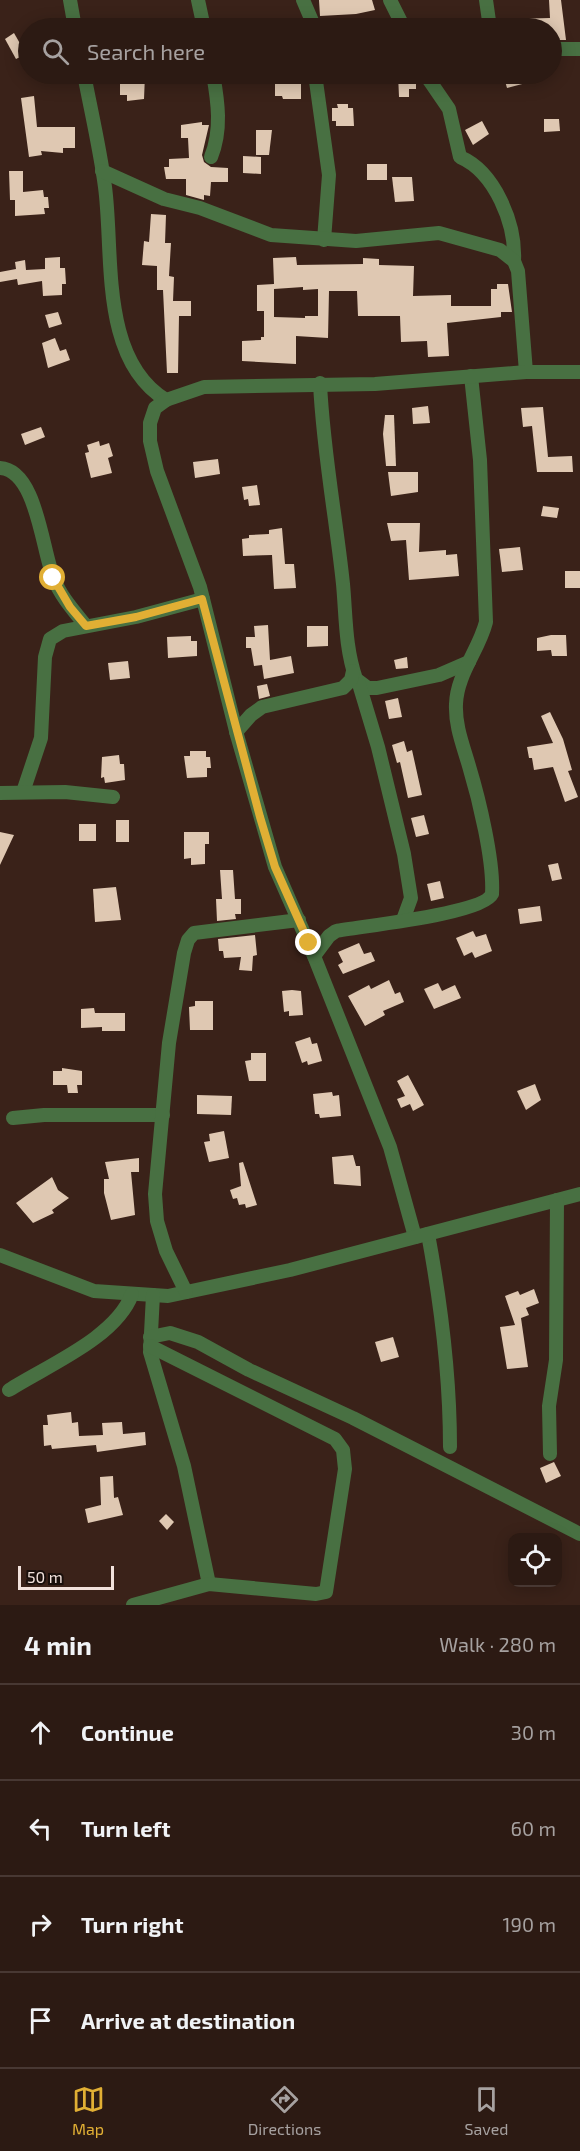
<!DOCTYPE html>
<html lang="en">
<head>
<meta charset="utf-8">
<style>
	:root { --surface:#2c1a13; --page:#34231c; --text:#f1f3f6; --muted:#a6a1a0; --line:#483833; --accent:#e1af34 }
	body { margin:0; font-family:"Exo 2",sans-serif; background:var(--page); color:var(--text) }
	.controls { position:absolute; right:18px; bottom:18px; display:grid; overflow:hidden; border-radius:12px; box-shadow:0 3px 15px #0003 }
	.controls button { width:54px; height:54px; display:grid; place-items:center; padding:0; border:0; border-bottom:2px solid var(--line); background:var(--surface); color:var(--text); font:30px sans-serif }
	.scale { position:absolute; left:18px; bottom:15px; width:96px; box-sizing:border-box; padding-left:6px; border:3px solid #f2e2dc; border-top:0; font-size:16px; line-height:21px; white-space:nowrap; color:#f2e2dc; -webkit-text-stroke:4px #190f0b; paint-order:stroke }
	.stop { position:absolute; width:18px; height:18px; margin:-14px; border:4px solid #e1af34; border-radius:50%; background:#fff }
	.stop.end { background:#e1af34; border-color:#fff; box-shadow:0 2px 6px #0008 }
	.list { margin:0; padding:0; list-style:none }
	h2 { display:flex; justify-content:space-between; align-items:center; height:78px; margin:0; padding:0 24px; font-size:26px }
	h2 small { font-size:20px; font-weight:400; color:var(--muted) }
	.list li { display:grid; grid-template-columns:39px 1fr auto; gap:18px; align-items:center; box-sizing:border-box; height:96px; padding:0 24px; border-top:2px solid var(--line) }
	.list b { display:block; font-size:22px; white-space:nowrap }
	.list em { font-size:20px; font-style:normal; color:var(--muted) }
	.icon { flex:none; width:33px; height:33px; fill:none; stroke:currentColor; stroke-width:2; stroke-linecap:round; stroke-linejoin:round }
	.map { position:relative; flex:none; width:580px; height:1605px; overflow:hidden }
	.search { position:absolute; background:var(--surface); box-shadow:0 3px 15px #0003; left:18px; right:18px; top:18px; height:66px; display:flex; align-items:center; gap:15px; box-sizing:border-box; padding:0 21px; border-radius:33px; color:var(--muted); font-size:22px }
	.sheet { height:462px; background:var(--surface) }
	nav { display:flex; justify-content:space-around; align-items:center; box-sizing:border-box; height:84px; border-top:2px solid var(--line); background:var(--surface); font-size:16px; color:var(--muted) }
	nav a { display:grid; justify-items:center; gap:3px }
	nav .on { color:var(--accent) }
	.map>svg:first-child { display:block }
	.building { fill:#dfc8b2; fill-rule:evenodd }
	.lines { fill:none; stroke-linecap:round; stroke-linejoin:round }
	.minor { stroke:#487042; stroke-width:14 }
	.route { stroke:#e1af34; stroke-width:8 }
</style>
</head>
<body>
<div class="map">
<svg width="580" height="1605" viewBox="0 0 580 1605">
	<rect width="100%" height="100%" fill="#3a2219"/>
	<g class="building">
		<path d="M319 0H372L375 10 356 14 320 16Z"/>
		<path d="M549 0H561L566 40H552V28H514V19L550 18Z"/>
		<path d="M14 33 26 54 16 59 5 39Z"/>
		<path d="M125 74 145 75 144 99 127 101V95H120V82H125Z"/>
		<path d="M398 74H416V89H409V97H399Z"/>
		<path d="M503 74H524L526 83 507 88Z"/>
		<path d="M275 75H301V99H283L282 96H275Z"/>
		<path d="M34 96 37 127H75V148H63V153L41 151 42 155 29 157 21 98Z"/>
		<path d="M337 104H348V108H353L354 126H336V121H332V108H338Z"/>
		<path d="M544 119H559L560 131 544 132Z"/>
		<path d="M482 121 489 134 473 145 465 130Z"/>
		<path d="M202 122V125H209L202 155 204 162 211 167 228 168V182H211L210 196 204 195V200L186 195V179H166L164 167H169V159L189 158 188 138H181V125Z"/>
		<path d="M256 130H272L269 155H256Z"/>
		<path d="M243 156 261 157V174L243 173Z"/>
		<rect x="367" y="164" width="20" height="16"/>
		<path d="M9 171H23V192L43 190 44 197H48L49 208H44L45 214 15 216V200H10Z"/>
		<path d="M392 177H412L414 201 395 202Z"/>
		<path d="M151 214 166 215 165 243H171L169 276 174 277 173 301H191V316H179L178 373H167L163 290H157V266L142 265 144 241 149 242Z"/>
		<path d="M60 257V268H65L66 284H62V295L43 296 42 281 18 285 17 279 0 282V272L16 269 15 262 25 260 26 270 45 269V258Z"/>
		<path d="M296 257 297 265 363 264V258L379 259V265L414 266 413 296 451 295V306H491V289H497V284H508L512 312H501V317L447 323 449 356 428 357 427 341 401 342 400 316H358L357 291H329L328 338 296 336V364L242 361V341L261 340V337H264V311H257V285L274 284 273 258ZM303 287V290L318 289V316H305V318L274 317V289Z"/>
		<path d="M58 312 62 324 49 328 45 315Z"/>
		<path d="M55 338 60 351 66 349 70 360 48 368 42 343Z"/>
		<path d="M428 406 430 423 413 424 412 408Z"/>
		<path d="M543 407 548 457 572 456 573 472H537L532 426 523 427 521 408Z"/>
		<path d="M385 415H394L396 466H386L383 434Z"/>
		<path d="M41 427 45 437 25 445 21 434Z"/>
		<path d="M99 441 100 446 109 443 113 456 108 458 112 473 91 478 85 453 89 452 87 445Z"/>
		<path d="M218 459 220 474 195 478 193 462Z"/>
		<path d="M388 472H418V492L391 496Z"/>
		<path d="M257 485 260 505 249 506 248 499 244 500 242 487Z"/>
		<path d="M543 506 559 508 557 518 541 516Z"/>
		<path d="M387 523H420L419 552 446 550V555L457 554 459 576 409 580 406 540 391 541Z"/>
		<path d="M282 528 285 564H294L296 588 274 589 272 555 243 556 242 539 249 538V535L269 534V530Z"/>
		<path d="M520 547 523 570 502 572 499 549Z"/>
		<rect x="565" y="571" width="15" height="17"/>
		<path d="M268 625 270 660 291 656 294 673 264 679 262 665 254 666 251 648H246V637H255L254 626Z"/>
		<path d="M307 626H328V646L307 647Z"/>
		<path d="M551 635H566L567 656H552L551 650 537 651V638Z"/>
		<path d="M191 636V641H197V656L168 658 167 637Z"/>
		<path d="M407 657 408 668 396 669 394 660Z"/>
		<path d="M128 661 130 678 110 680 108 663Z"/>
		<path d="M267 684 270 696 259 699 257 686Z"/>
		<path d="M398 698 402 717 389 719 385 701Z"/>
		<path d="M550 712 563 739 572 770 568 771 578 797 565 802 553 767 534 770 532 758H529L527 747 553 743 541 716Z"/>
		<path d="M404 741 407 752 412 750 422 795 408 798 400 762 397 763 392 745Z"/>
		<path d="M190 751H206V757H210L211 768H207V777L187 778 184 756H190Z"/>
		<path d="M119 755 120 764H124L125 780 105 783 104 777 101 778 102 757Z"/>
		<path d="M424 815 429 834 416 837 411 818Z"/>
		<rect x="116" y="820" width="13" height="22"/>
		<rect x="79" y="824" width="17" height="17"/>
		<path d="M0 832 14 835 0 865Z"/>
		<path d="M184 832H209V844H205V864L191 865V858L184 859Z"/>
		<path d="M558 863 562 879 552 881 548 865Z"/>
		<path d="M220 870H233L235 899H241V914H235L236 919 217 921 216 899H222Z"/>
		<path d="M440 881 444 898 431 901 427 884Z"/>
		<path d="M116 887 121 920 95 922 93 889Z"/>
		<path d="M540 906 542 921 520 924 518 909Z"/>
		<path d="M473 931 476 937 486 934 492 951 475 958 472 952 464 956 456 938Z"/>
		<path d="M255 935 257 955 253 956 252 971 239 970 241 957 224 958 223 951H219L218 939Z"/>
		<path d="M359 943 364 954 371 952 375 961 343 974 338 965 343 962 338 952Z"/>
		<path d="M389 980 395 994 400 992 404 1002 383 1011 385 1015 365 1026 348 996 369 985 371 989Z"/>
		<path d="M438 983 442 991 455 985 461 998 434 1009 424 989Z"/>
		<path d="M292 990 301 991 303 1015 289 1016V1011L284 1012 282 991Z"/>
		<path d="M195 1001H213V1030H190L189 1007 195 1006Z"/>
		<path d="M94 1008 95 1013H125V1031H102V1027L81 1028V1009Z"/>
		<path d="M310 1037 312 1044 317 1043 322 1061 308 1065 307 1061 302 1063 295 1042Z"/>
		<path d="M251 1053H266V1081H249L245 1061 251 1060Z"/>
		<path d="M62 1068 82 1071V1085H77L78 1093H68L67 1085H53V1071H62Z"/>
		<path d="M408 1075 424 1105 413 1111 410 1104 401 1108 397 1099 405 1096 397 1081Z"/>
		<path d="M535 1084 541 1100 526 1110 517 1091Z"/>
		<path d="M332 1092 333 1096 339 1095 341 1116 320 1118 319 1114H315L313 1094Z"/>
		<path d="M197 1095 232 1096 231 1115 197 1114Z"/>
		<path d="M224 1131 229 1158 209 1162 204 1142 210 1141 209 1134Z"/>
		<path d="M353 1155 356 1166H360L361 1186 334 1184 332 1157Z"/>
		<path d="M139 1158V1172H131L135 1215 111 1220 104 1193V1179H109L105 1162Z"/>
		<path d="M243 1162 257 1205 246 1208 245 1204 239 1205 237 1198 233 1199 230 1190 241 1186 239 1163Z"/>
		<path d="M52 1177 58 1190 69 1198 52 1210 54 1213 33 1223 16 1203Z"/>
		<path d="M534 1289 539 1303 526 1308 529 1315 521 1318 528 1367 507 1369 500 1327 515 1325 505 1296 518 1291 520 1295Z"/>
		<path d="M393 1337 399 1357 381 1362 375 1342Z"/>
		<path d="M71 1412 72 1423 78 1422 79 1436 103 1435 102 1423 122 1422 123 1434 145 1432 146 1445 97 1452 96 1445 52 1449 51 1445 44 1446 43 1425H48L47 1415Z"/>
		<path d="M554 1462 561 1476 546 1483 540 1468Z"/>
		<path d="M113 1476 114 1498 118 1497 123 1515 88 1523 85 1509 101 1505 100 1477Z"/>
		<path d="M166 1514 174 1522 167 1530 159 1521Z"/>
	</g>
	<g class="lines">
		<g class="minor">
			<path d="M70 0 75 28"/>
			<path d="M198 0 204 28"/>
			<path d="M303 0 315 28"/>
			<path d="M390 0 404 28"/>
			<path d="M486 0 490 28"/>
			<path d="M552 49H580"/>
			<path d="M84 74C91 111 100 149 105 187 114 254 99 359 166 400"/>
			<path d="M315 74 329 175 324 240"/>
			<path d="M425 74 449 109 460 157C495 172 516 224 514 261"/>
			<path d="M211 157C222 130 218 102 213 74"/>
			<path d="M102 171 164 199 200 208 271 235 356 241 439 233 500 250 514 261 518 271 526 372"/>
			<path d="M320 383C323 451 336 517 343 584 346 616 345 647 356 679L368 688H377L439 675 469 662"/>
			<path d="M0 468C37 470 42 551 54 579 61 597 74 611 86 626"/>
			<path d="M359 684 378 747 404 854 411 898 403 920"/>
			<path d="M236 732 251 715 262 707 343 688 351 680 353 671"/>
			<path d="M23 792 41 738 45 657 50 639 63 631 136 617 203 599"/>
			<path d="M0 793 65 792 113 797"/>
			<path d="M314 956 329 936 336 931C362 926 483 914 492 894 494 861 479 799 469 766 463 745 455 726 456 704 457 674 479 650 486 622L480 460 471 376"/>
			<path d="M13 1118 44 1115H163"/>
			<path d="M428 1234C441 1304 450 1376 450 1447"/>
			<path d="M415 1237 390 1147 314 956 275 867 237 735 200 587 157 471 150 441V423L155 408 166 400 204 387 375 384 526 372H580"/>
			<path d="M0 1255 94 1291 168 1296 290 1270 580 1194"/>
			<path d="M186 1292 166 1251 157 1221 155 1194 169 1043 184 953 188 940 194 933 299 920"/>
			<path d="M153 1295 150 1352 184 1466 209 1584"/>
			<path d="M150 1337 170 1333 198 1342 249 1370 353 1418 580 1534"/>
			<path d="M9 1390C46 1366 116 1338 132 1294"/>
			<path d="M550 1454 549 1406 556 1360 557 1200"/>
			<path d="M133 1605 209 1584 316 1594 326 1592 345 1469 343 1450 335 1439 150 1346"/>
		</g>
	</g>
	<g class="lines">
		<path class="route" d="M53 578 70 607 86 626 136 617 202 599 260 817 275 867 309 943"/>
	</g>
</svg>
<div class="controls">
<button><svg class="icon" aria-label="locate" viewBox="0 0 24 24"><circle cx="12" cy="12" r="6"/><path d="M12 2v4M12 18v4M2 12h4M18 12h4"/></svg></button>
</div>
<div class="scale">50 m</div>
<div class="stop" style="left:53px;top:578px"></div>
<div class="stop end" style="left:309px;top:943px"></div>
<div class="search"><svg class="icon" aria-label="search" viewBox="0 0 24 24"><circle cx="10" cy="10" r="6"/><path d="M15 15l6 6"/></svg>Search here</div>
</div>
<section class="sheet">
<h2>4 min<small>Walk · 280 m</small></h2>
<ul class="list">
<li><svg class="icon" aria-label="ahead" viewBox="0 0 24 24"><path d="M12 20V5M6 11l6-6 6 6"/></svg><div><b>Continue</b></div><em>30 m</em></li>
<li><svg class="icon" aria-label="left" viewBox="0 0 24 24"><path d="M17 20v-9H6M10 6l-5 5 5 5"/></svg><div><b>Turn left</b></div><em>60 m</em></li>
<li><svg class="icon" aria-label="right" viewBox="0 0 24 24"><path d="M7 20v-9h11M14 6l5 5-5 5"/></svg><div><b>Turn right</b></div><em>190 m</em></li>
<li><svg class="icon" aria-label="arrive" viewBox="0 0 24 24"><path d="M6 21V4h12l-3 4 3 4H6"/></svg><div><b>Arrive at destination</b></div></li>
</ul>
</section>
<nav>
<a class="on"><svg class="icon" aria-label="map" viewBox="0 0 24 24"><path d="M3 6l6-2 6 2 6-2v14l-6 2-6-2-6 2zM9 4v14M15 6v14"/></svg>Map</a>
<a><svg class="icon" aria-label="directions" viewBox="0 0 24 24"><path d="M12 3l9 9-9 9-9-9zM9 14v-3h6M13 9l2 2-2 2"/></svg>Directions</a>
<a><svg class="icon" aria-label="saved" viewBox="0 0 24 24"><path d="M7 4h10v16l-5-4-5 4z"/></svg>Saved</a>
</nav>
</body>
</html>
